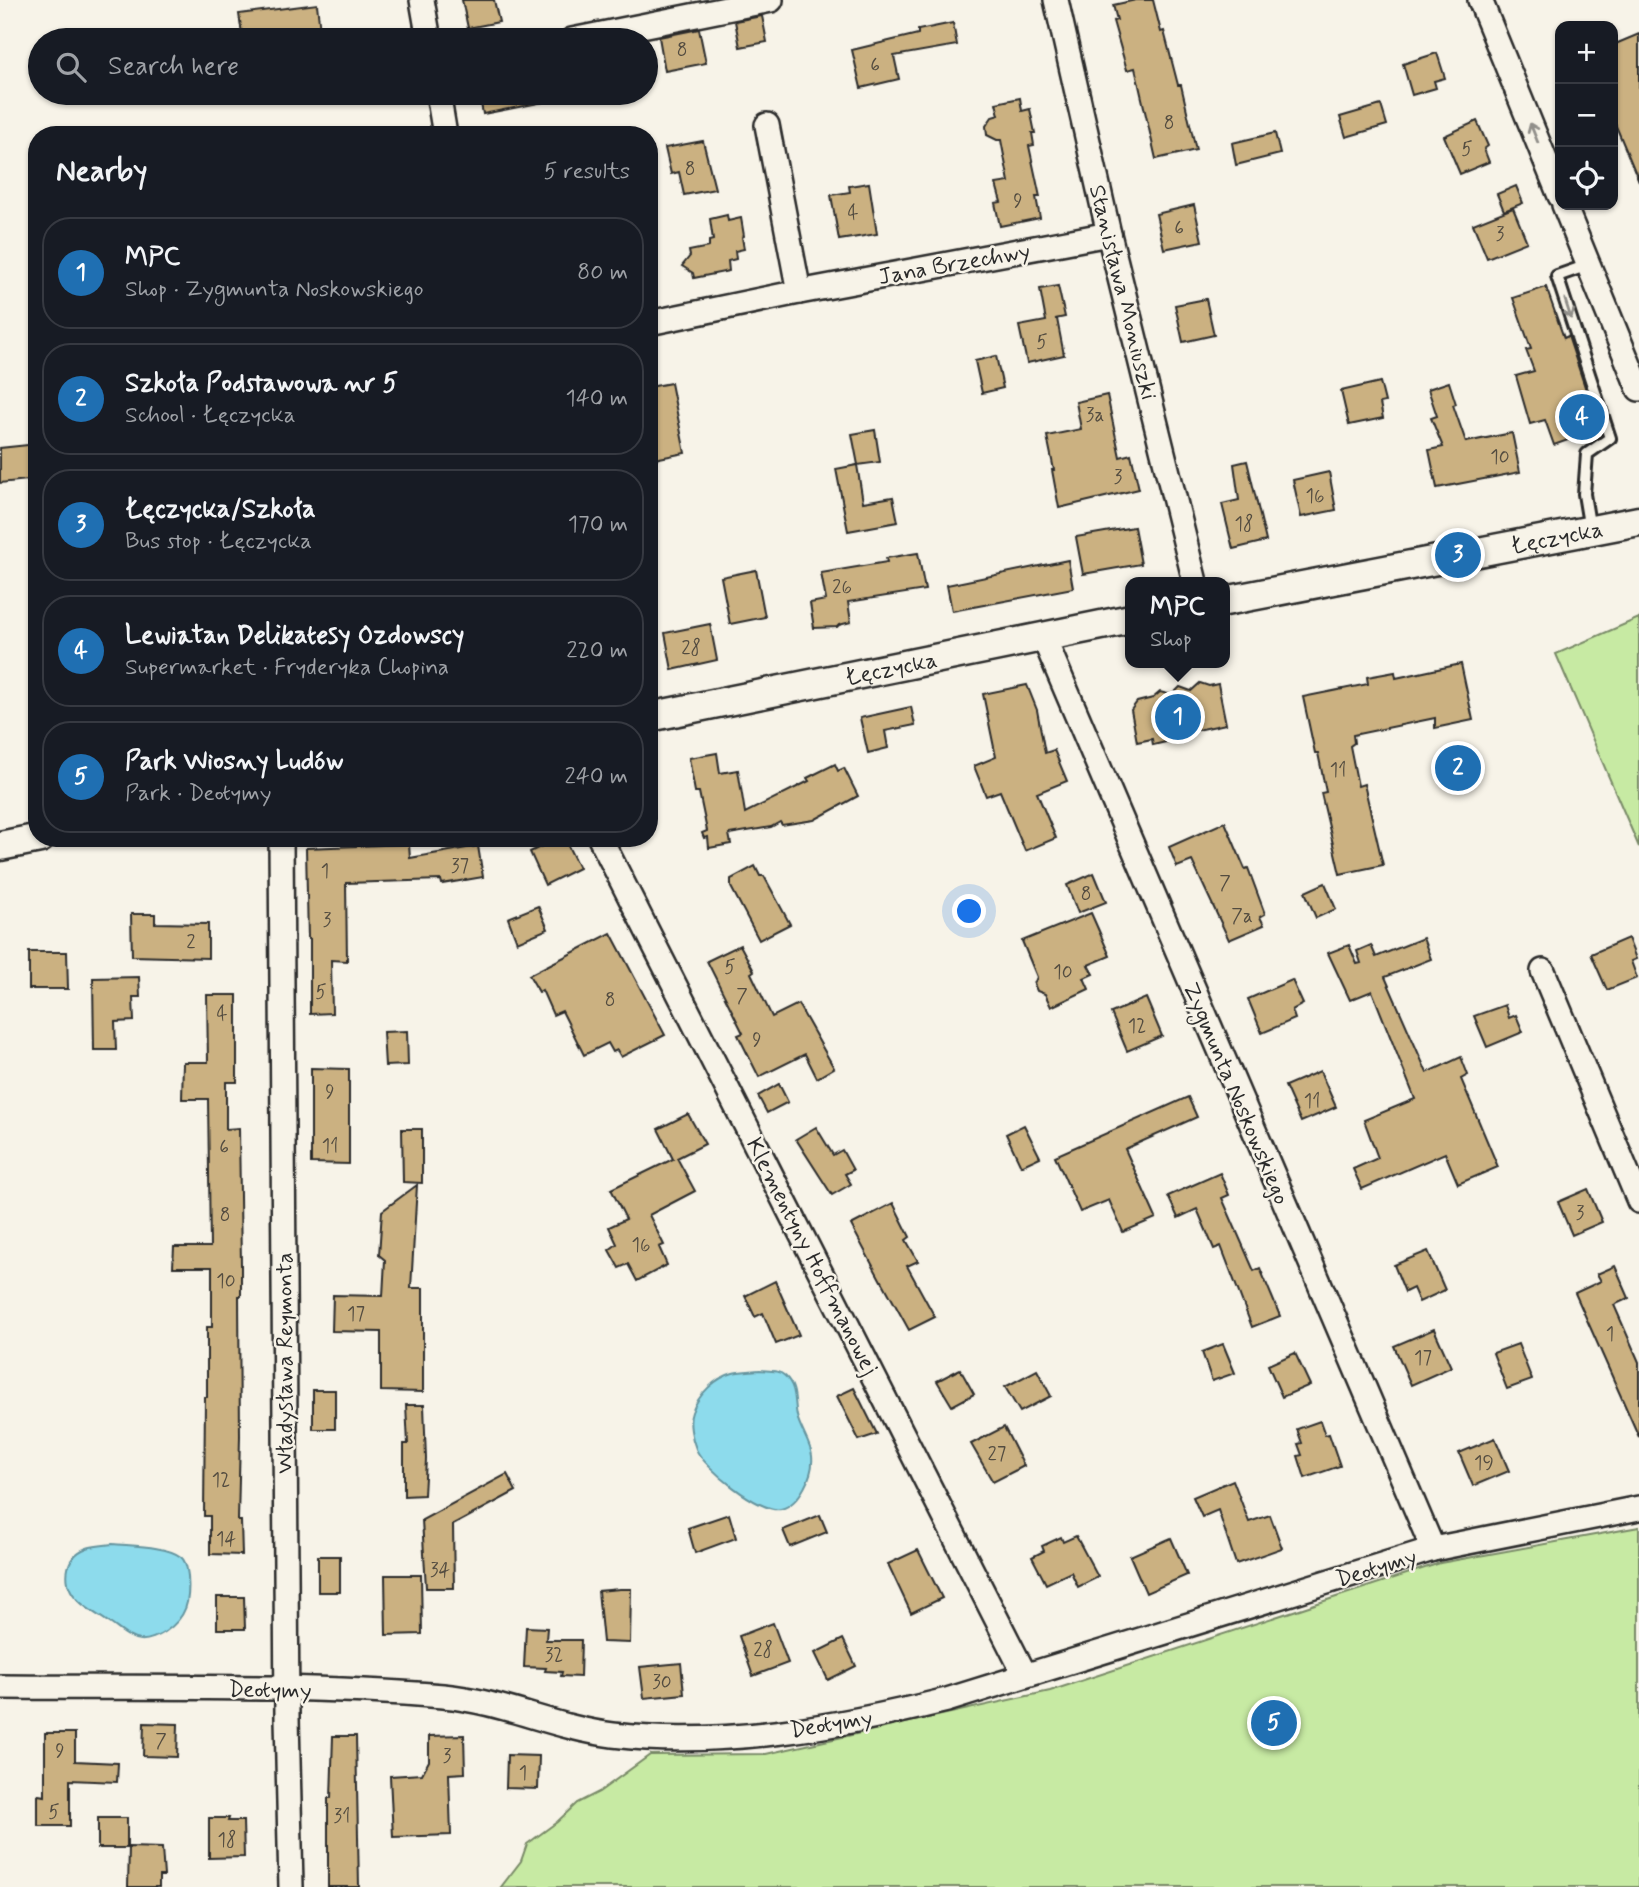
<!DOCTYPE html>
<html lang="en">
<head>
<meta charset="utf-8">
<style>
	:root { --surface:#171b24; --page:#242831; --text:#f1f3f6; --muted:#9ea1a6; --line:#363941; --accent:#1f6fb2 }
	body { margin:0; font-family:Mynerve,sans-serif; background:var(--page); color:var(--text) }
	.controls { position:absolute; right:21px; top:21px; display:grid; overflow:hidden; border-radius:14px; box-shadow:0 2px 5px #0004 }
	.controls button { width:63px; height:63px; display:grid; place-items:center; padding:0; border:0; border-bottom:2px solid var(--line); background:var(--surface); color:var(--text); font:35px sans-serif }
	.you { position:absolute; left:970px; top:912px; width:24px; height:24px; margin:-18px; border:5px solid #fff; border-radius:50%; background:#1a73e8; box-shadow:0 0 0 10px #1a73e833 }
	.badge { display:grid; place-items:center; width:46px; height:46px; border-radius:50%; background:var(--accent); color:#fff; font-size:23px; font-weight:700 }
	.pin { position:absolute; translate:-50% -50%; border:4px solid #fff; box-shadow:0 2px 7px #0006 }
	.popup { position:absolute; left:1125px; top:577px; width:105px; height:91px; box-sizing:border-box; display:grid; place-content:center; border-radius:14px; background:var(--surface); filter:drop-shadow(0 2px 5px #0005); font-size:23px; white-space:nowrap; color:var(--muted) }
	.popup b { font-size:26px; color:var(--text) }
	.popup::after { content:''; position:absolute; left:50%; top:100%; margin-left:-14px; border:14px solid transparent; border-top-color:var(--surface) }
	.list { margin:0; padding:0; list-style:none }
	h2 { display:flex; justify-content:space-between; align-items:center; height:91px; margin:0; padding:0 28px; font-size:30px }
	h2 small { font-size:23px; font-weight:400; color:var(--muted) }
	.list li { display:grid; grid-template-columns:46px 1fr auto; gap:21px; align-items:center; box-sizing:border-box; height:112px; margin:0 14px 14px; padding:0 14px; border:2px solid var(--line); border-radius:28px }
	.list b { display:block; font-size:26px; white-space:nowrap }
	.list p { margin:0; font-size:23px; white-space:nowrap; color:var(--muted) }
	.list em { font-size:23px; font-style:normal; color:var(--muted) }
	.icon { flex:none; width:38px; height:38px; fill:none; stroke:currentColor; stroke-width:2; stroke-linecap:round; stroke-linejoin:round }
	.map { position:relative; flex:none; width:1639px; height:1887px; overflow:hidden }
	.search { position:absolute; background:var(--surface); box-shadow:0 2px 5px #0004; left:28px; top:28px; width:630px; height:77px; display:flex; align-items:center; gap:18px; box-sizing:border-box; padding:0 24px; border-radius:38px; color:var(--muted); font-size:26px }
	.panel { position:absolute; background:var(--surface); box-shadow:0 2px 5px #0004; left:28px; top:126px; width:630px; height:721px; border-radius:28px }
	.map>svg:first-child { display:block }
	.green { fill:#c7eaa3; stroke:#798a67; stroke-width:2 }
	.water { fill:#8ddbec; stroke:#66959f; stroke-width:2 }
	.building { fill:#cbb181; stroke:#2b2b2b; stroke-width:2 }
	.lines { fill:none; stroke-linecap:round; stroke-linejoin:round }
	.service-casing { stroke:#2b2b2b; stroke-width:16 }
	.minor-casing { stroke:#2b2b2b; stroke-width:28 }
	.tertiary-casing { stroke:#2b2b2b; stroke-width:33 }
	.service { stroke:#f7f3e8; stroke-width:10 }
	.minor { stroke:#f7f3e8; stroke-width:23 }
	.tertiary { stroke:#f7f3e8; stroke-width:28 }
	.oneway { stroke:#918f8a }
	.labels { text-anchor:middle; stroke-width:5; stroke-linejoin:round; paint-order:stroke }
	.number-label { font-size:19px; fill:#534c40 }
	.street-label { font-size:23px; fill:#2b2b2b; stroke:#f7f3e8 }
</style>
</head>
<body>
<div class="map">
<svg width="1639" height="1887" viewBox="0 0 1639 1887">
	<rect width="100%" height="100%" fill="#f7f3e8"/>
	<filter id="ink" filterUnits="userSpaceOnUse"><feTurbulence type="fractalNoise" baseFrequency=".0143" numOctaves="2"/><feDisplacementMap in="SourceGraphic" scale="14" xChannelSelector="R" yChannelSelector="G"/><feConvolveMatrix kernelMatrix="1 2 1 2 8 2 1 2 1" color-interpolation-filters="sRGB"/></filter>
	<g filter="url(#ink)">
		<g class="green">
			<path d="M1639 618V847L1556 654Z"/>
			<path d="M1639 1527V1887H501L521 1861 527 1844 557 1822 577 1803 599 1792 650 1755 766 1754 1050 1691 1440 1563Z"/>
		</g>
		<g class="water">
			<path d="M760 1370C769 1371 779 1370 785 1376 797 1387 794 1402 797 1416 800 1429 811 1444 812 1456 814 1474 800 1504 781 1509 761 1514 703 1467 696 1449 692 1439 688 1422 692 1412 699 1394 715 1378 733 1373 742 1371 751 1371 760 1370Z"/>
			<path d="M113 1544C131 1546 167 1546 181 1557 187 1562 187 1570 188 1576 190 1601 187 1617 165 1632 159 1636 148 1641 140 1640 128 1639 118 1628 108 1622 99 1615 86 1609 78 1600 62 1584 63 1557 87 1548 95 1545 105 1545 113 1544Z"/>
		</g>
		<g class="building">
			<path d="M462 0H494L499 22 468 28Z"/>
			<path d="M1136 0H1153L1161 32 1164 31 1178 85H1181L1196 150 1156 159 1135 68 1127 70 1113 21 1117 20 1113 5Z"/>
			<path d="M317 4 321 40H243L239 14Z"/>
			<path d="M762 16 767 42 740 47 735 21Z"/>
			<path d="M953 23 957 45 894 56 899 79 861 88 852 50 918 34V30Z"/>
			<path d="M699 29 706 63 665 71 659 37Z"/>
			<path d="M1639 34V181L1613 119V45Z"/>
			<path d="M1437 53 1445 78 1434 81 1436 88 1412 95 1403 64Z"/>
			<path d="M479 93H543L544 102 483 114Z"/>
			<path d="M1020 98 1022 111 1030 109 1035 133H1032L1034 145 1029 146 1040 197H1036L1040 218 1000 226 995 203 1001 202 996 184 1009 182 1001 140H997L987 135 986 126 992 117 999 115 996 103Z"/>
			<path d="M1381 105 1387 125 1346 137 1340 117Z"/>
			<path d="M1477 121 1488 146 1484 149 1489 162 1460 174 1444 136Z"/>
			<path d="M1275 133 1280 154 1236 165 1232 143Z"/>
			<path d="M703 141 715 189 684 195 679 172 671 174 665 148Z"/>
			<path d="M869 183 877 234 839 240 831 195 850 192 849 186Z"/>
			<path d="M1516 186 1523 203 1504 211 1497 194Z"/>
			<path d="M1194 205 1202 241 1164 249 1156 214Z"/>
			<path d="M1513 208 1527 242 1487 258 1473 224Z"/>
			<path d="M727 215 728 221 741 218 744 236 742 237 744 249 735 251 736 259 728 261 729 271 694 278 693 273 682 266 690 256 689 251 709 247V241L713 240 710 219Z"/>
			<path d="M1058 286 1065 317 1055 319H1057L1064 355 1027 363 1019 326 1046 321 1040 289Z"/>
			<path d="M1546 287 1564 338 1568 336 1599 429 1554 445 1545 420 1530 424 1516 376 1534 371 1526 350 1531 349 1513 298Z"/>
			<path d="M1206 299 1214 335 1183 342 1175 305Z"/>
			<path d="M996 356 1003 388 982 393 975 361Z"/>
			<path d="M1380 382 1385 402 1380 403 1383 418 1349 425 1341 391Z"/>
			<path d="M1449 382 1456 404 1453 405 1466 442 1512 433 1520 472 1437 488 1429 450 1443 447 1431 418 1437 416 1428 389Z"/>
			<path d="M671 383 685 453 649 460V387Z"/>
			<path d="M1107 395 1120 457 1131 454 1139 489 1059 508 1052 470H1054L1047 436 1081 429 1076 402Z"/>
			<path d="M875 430 880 462 858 465 852 434Z"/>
			<path d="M37 444V479L0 483V448Z"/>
			<path d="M1247 461 1266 541 1233 549 1222 504 1239 500 1234 464Z"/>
			<path d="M857 465 863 502 893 497 898 522 848 531 836 469Z"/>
			<path d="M1329 472 1336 510 1301 517 1293 480Z"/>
			<path d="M1134 527 1141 564 1083 574 1076 537Z"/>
			<path d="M918 553 925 590 848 602 851 622 839 625 837 627 814 628 810 603 826 600 821 573 887 562 886 558Z"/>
			<path d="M1068 560 1073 588 952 611 947 585Z"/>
			<path d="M756 570 765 617 730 624 721 577Z"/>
			<path d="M710 624 717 660 672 670 665 633Z"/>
			<path d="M1461 664 1473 720 1435 728V718L1353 735 1354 743 1350 746 1358 786 1364 784 1383 865 1340 874 1321 793 1326 792 1318 753H1315L1303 697 1368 684 1367 677 1395 672 1396 678Z"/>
			<path d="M1200 683 1209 686 1218 684 1226 724 1178 734 1179 739 1153 745 1152 739 1137 742 1131 710 1137 702 1153 698 1160 692 1172 695 1180 687 1191 691Z"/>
			<path d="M1027 685 1037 710 1045 753 1054 750 1067 781 1037 793 1056 838 1025 851 1000 791 986 796 974 766 996 757 983 694Z"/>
			<path d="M911 707 915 725 885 731 888 748 868 753 860 718Z"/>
			<path d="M717 753 720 773 738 770 745 813 809 781 807 778 835 764 838 771 844 768 858 796 814 820 782 825 780 822 771 827 729 834 731 844 709 848 708 837 704 838 702 833 707 831 704 816 699 792H695L689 758Z"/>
			<path d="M1225 822 1245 869 1248 868 1265 914 1260 917 1264 925 1229 940 1192 861 1177 867 1169 847Z"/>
			<path d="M558 838H564L579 868 545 885 530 852Z"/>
			<path d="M409 844 410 858 478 846 483 877 442 884 441 880 346 883 347 961 331 960 332 1013 310 1014V939H308L306 848Z"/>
			<path d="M755 866 760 876H764L790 924 759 940 731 887V879Z"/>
			<path d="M1094 873 1106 902 1078 913 1067 885Z"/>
			<path d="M1325 883 1336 909 1316 918 1305 892Z"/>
			<path d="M538 906 548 929 517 942 508 918Z"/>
			<path d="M1091 913 1110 956 1088 965 1093 974 1084 978 1089 989 1051 1007 1045 994 1037 991 1034 984 1037 977 1022 941Z"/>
			<path d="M131 914H155V923L208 924V958L132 956Z"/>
			<path d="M611 933 665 1035 621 1057 617 1050 613 1052 608 1043 584 1055 562 1011 553 1015 542 990 539 992 529 975Z"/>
			<path d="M1423 938 1431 959 1385 977 1427 1073 1461 1057 1468 1075 1461 1079 1498 1167 1458 1184 1445 1153 1362 1189 1353 1169 1378 1158 1364 1120 1415 1099 1372 991 1350 1000 1328 953 1349 945 1357 964 1361 963 1357 951 1371 945 1376 957Z"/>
			<path d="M1628 938 1636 959 1631 961 1637 978 1607 990 1591 954Z"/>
			<path d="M740 945 754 971 751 973 772 1017 798 1004 834 1068 817 1078 805 1054 759 1077 738 1035 743 1033 707 961Z"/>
			<path d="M29 952H67L68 989H29Z"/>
			<path d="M139 977 140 997H133L134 1021 115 1022 116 1050H94L93 978Z"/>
			<path d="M1292 980 1303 1004 1292 1010 1295 1019 1262 1033 1248 999Z"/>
			<path d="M207 995H237V1082H226V1129L239 1128 241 1265V1296H239L240 1436 238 1521H241L242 1555 210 1554V1516H204L205 1397H207V1327H212V1267H173L174 1247H210L208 1099H182L183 1062H208Z"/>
			<path d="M1146 998 1162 1036 1127 1051 1111 1013Z"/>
			<path d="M1505 1005 1509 1018 1516 1015 1523 1032 1487 1047 1474 1016Z"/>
			<path d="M407 1031 408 1065 385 1066 383 1032Z"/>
			<path d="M311 1068 349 1069V1164L311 1163Z"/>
			<path d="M1320 1071 1336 1107 1301 1122 1285 1086Z"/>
			<path d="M779 1084 788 1102 767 1113 758 1096Z"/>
			<path d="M1188 1097 1197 1117 1125 1149 1156 1218 1123 1232 1109 1200 1080 1212 1055 1156Z"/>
			<path d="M688 1114 705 1144 677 1158 695 1191 649 1215 664 1245 659 1247 667 1265 637 1281 628 1264 619 1268 609 1250 617 1244 609 1227 626 1219 611 1189 673 1159 658 1129Z"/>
			<path d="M1024 1125 1040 1157 1021 1166 1006 1134Z"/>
			<path d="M816 1127 833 1155 842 1150 853 1170 845 1174 851 1184 832 1195 796 1139Z"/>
			<path d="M402 1129H422V1183L403 1182Z"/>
			<path d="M1220 1173 1229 1195 1222 1198 1254 1271 1260 1268 1280 1316 1252 1327 1221 1246 1214 1249 1197 1209 1178 1218 1168 1196Z"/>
			<path d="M417 1185 411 1288H423V1392L381 1391V1332L332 1331 333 1295 383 1296 385 1260 379 1255 382 1211Z"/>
			<path d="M1588 1189 1602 1222 1572 1235 1558 1202Z"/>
			<path d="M893 1203 910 1237 906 1240 918 1261 907 1266 935 1317 909 1330 882 1281H881L851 1225Z"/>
			<path d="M1428 1251 1445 1290 1419 1302 1413 1288 1405 1292 1394 1265Z"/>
			<path d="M1615 1266 1629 1298 1614 1305 1639 1362V1437L1575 1293 1601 1281 1597 1274Z"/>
			<path d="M775 1281 799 1335 776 1344 763 1313 755 1317 745 1296Z"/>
			<path d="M1434 1329 1451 1367 1411 1385 1394 1346Z"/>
			<path d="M1223 1344 1235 1373 1212 1381 1202 1352Z"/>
			<path d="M1518 1344 1532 1380 1507 1389 1493 1353Z"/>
			<path d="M1295 1353 1310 1385 1282 1397 1268 1365Z"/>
			<path d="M960 1369 974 1394 952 1406 937 1381Z"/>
			<path d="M1037 1370 1051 1396 1020 1412 1005 1387Z"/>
			<path d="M854 1388 877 1434 859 1440 837 1396Z"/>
			<rect x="313" y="1390" width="22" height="39"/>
			<path d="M406 1405H424L426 1459 424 1495 404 1496V1444H408Z"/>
			<path d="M1320 1421 1325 1435 1329 1434 1340 1466 1305 1478 1298 1456 1302 1455 1298 1444 1302 1443 1297 1429Z"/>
			<path d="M1004 1427 1024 1466 993 1482 971 1444Z"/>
			<path d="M1495 1438 1509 1471 1473 1486 1459 1453Z"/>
			<path d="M507 1474 516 1491 453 1525 454 1588H426L422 1520Z"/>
			<path d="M1233 1480 1249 1522 1270 1515 1282 1548 1236 1564 1218 1510 1202 1517 1193 1497Z"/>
			<path d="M729 1514 736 1538 695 1553 688 1528Z"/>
			<path d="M820 1515 827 1532 790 1547 783 1530Z"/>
			<path d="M1076 1536 1098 1577 1078 1587 1071 1572 1046 1584 1032 1557 1044 1551 1042 1546 1061 1537 1063 1542Z"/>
			<path d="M1171 1538 1187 1575 1146 1593 1130 1556Z"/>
			<path d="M918 1550 942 1598 911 1613 888 1564Z"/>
			<rect x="318" y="1556" width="22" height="36"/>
			<path d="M385 1575H421L422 1634 386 1635Z"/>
			<path d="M620 1589H631L630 1643 603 1642 598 1591Z"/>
			<path d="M217 1597H244L245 1629H217Z"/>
			<path d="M773 1623 788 1663 753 1676 739 1636Z"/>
			<path d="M526 1627 547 1628 546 1640H581L580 1677 561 1676 562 1672 545 1671 546 1668 524 1667Z"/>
			<path d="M843 1639 856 1666 828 1680 815 1653Z"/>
			<path d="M681 1663 684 1694 644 1698 640 1667Z"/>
			<path d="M144 1723 178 1724 177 1757 143 1756Z"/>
			<path d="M45 1733H75V1761L118 1763 117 1782 70 1780V1826H38V1795L45 1796Z"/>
			<path d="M464 1735 465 1773 449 1774 451 1835 393 1837 390 1776 422 1774 429 1761V1736Z"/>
			<path d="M333 1736H356L359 1887H328V1798H331Z"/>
			<path d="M507 1755 539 1756 538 1789 506 1788Z"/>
			<rect x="98" y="1818" width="29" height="30"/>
			<path d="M209 1818H229L228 1821H243L244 1857 209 1858Z"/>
			<path d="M129 1847 162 1848 164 1876H159V1887H128Z"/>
		</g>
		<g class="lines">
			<defs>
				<path id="service" d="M1588 265 1557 276 1610 438 1587 454 1584 494 1590 530"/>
				<g id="minor">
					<path d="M422 0 429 40"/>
					<path d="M1056 0 1109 234 1195 582"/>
					<path d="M1480 0 1560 196"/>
					<path d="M572 40 771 0"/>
					<path d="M438 93 445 135"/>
					<path d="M767 125 799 292"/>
					<path d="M1564 205 1639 389"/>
					<path d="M649 323 799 292 1109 234"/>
					<path d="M1043 636 1433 1549"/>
					<path d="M281 838 287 1718 291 1887"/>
					<path d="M600 838 1025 1675"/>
					<path d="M1543 971 1639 1201"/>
					<path d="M0 1687C148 1688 296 1684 443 1696 501 1701 555 1728 613 1735 723 1748 841 1726 947 1700L1433 1549 1639 1508"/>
				</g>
				<g id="tertiary">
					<path id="s1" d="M1225 601 1639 521"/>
					<path id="s2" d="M649 717 1131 619"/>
					<path d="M0 846 40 838"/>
				</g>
			</defs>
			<use href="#service" class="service-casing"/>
			<use href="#minor" class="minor-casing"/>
			<use href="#tertiary" class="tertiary-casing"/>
			<use href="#service" class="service"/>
			<use href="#minor" class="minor"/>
			<use href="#tertiary" class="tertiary"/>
		</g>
		<defs><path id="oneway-shaft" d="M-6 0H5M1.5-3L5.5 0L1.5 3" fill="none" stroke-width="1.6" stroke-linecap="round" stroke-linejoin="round" transform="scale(1.75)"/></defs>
		<g class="oneway">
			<use href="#oneway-shaft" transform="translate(1534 133) rotate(-112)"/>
			<use href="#oneway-shaft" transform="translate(1568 309) rotate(72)"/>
		</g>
	</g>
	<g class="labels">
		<g class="number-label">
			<text x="682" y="56">8</text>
			<text x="875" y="71">6</text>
			<text x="1169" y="129">8</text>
			<text x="1467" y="155">5</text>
			<text x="690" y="175">8</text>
			<text x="1018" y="207">9</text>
			<text x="853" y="219">4</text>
			<text x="1179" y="234">6</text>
			<text x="1500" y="240">3</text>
			<text x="1042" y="348">5</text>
			<text x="1095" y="421">3a</text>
			<text x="1500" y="463">10</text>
			<text x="1118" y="483">3</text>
			<text x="1315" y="502">16</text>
			<text x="1244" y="530">18</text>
			<text x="842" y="593">26</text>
			<text x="691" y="654">28</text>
			<text x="1338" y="776">11</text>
			<text x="460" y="872">37</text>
			<text x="325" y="877">1</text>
			<text x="1225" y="889">7</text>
			<text x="1086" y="900">8</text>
			<text x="1242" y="922">7a</text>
			<text x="327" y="926">3</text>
			<text x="191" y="948">2</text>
			<text x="730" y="973">5</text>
			<text x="1063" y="978">10</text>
			<text x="321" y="998">5</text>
			<text x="742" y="1002">7</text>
			<text x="610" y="1006">8</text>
			<text x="222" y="1020">4</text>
			<text x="1137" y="1032">12</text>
			<text x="757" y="1046">9</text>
			<text x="330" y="1098">9</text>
			<text x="1312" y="1107">11</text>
			<text x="330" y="1152">11</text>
			<text x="224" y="1153">6</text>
			<text x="1580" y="1219">3</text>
			<text x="225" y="1221">8</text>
			<text x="641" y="1251">16</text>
			<text x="226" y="1287">10</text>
			<text x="356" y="1320">17</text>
			<text x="1610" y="1340">1</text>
			<text x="1423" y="1364">17</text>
			<text x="997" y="1460">27</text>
			<text x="1484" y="1469">19</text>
			<text x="221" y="1486">12</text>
			<text x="226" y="1545">14</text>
			<text x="440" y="1576">34</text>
			<text x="763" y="1656">28</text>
			<text x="554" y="1661">32</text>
			<text x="662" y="1688">30</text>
			<text x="161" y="1747">7</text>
			<text x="60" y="1757">9</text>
			<text x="447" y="1762">3</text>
			<text x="523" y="1779">1</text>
			<text x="54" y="1818">5</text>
			<text x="342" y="1822">31</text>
			<text x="227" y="1846">18</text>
		</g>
		<g class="street-label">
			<text transform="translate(954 263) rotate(-10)" y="8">Jana Brzechwy</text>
			<text transform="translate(1124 292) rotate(76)" y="8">Stanisława Moniuszki</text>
			<text dy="8" stroke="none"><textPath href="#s1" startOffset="338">Łęczycka</textPath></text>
			<text dy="8" stroke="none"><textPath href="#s2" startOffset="247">Łęczycka</textPath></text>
			<text transform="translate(1237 1093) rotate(67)" y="8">Zygmunta Noskowskiego</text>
			<text transform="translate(813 1256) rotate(63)" y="8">Klementyny Hoffmanowej</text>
			<text transform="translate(284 1363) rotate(-90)" y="8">Władysława Reymonta</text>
			<text transform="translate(1376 1567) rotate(-17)" y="8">Deotymy</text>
			<text transform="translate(270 1689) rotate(1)" y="8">Deotymy</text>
			<text transform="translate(831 1723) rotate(-9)" y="8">Deotymy</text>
		</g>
	</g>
</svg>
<div class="controls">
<button>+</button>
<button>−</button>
<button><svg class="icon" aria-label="locate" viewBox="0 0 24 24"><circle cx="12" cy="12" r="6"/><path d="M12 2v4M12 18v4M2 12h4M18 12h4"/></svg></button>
</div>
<div class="you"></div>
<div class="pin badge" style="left:1178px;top:717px">1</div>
<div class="popup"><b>MPC</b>Shop</div>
<div class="pin badge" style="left:1458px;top:768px">2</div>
<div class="pin badge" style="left:1458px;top:555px">3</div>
<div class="pin badge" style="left:1582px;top:417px">4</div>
<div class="pin badge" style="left:1274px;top:1723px">5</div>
<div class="search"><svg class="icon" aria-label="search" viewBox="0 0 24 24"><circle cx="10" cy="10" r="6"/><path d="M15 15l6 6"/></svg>Search here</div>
<section class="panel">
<h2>Nearby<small>5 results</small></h2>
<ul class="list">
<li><span class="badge">1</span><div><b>MPC</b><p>Shop · Zygmunta Noskowskiego</p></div><em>80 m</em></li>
<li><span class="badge">2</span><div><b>Szkoła Podstawowa nr 5</b><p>School · Łęczycka</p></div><em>140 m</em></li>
<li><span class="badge">3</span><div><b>Łęczycka/Szkoła</b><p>Bus stop · Łęczycka</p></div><em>170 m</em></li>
<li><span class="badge">4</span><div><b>Lewiatan Delikatesy Ozdowscy</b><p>Supermarket · Fryderyka Chopina</p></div><em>220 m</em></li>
<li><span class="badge">5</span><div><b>Park Wiosny Ludów</b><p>Park · Deotymy</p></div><em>240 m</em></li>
</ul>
</section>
</div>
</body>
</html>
